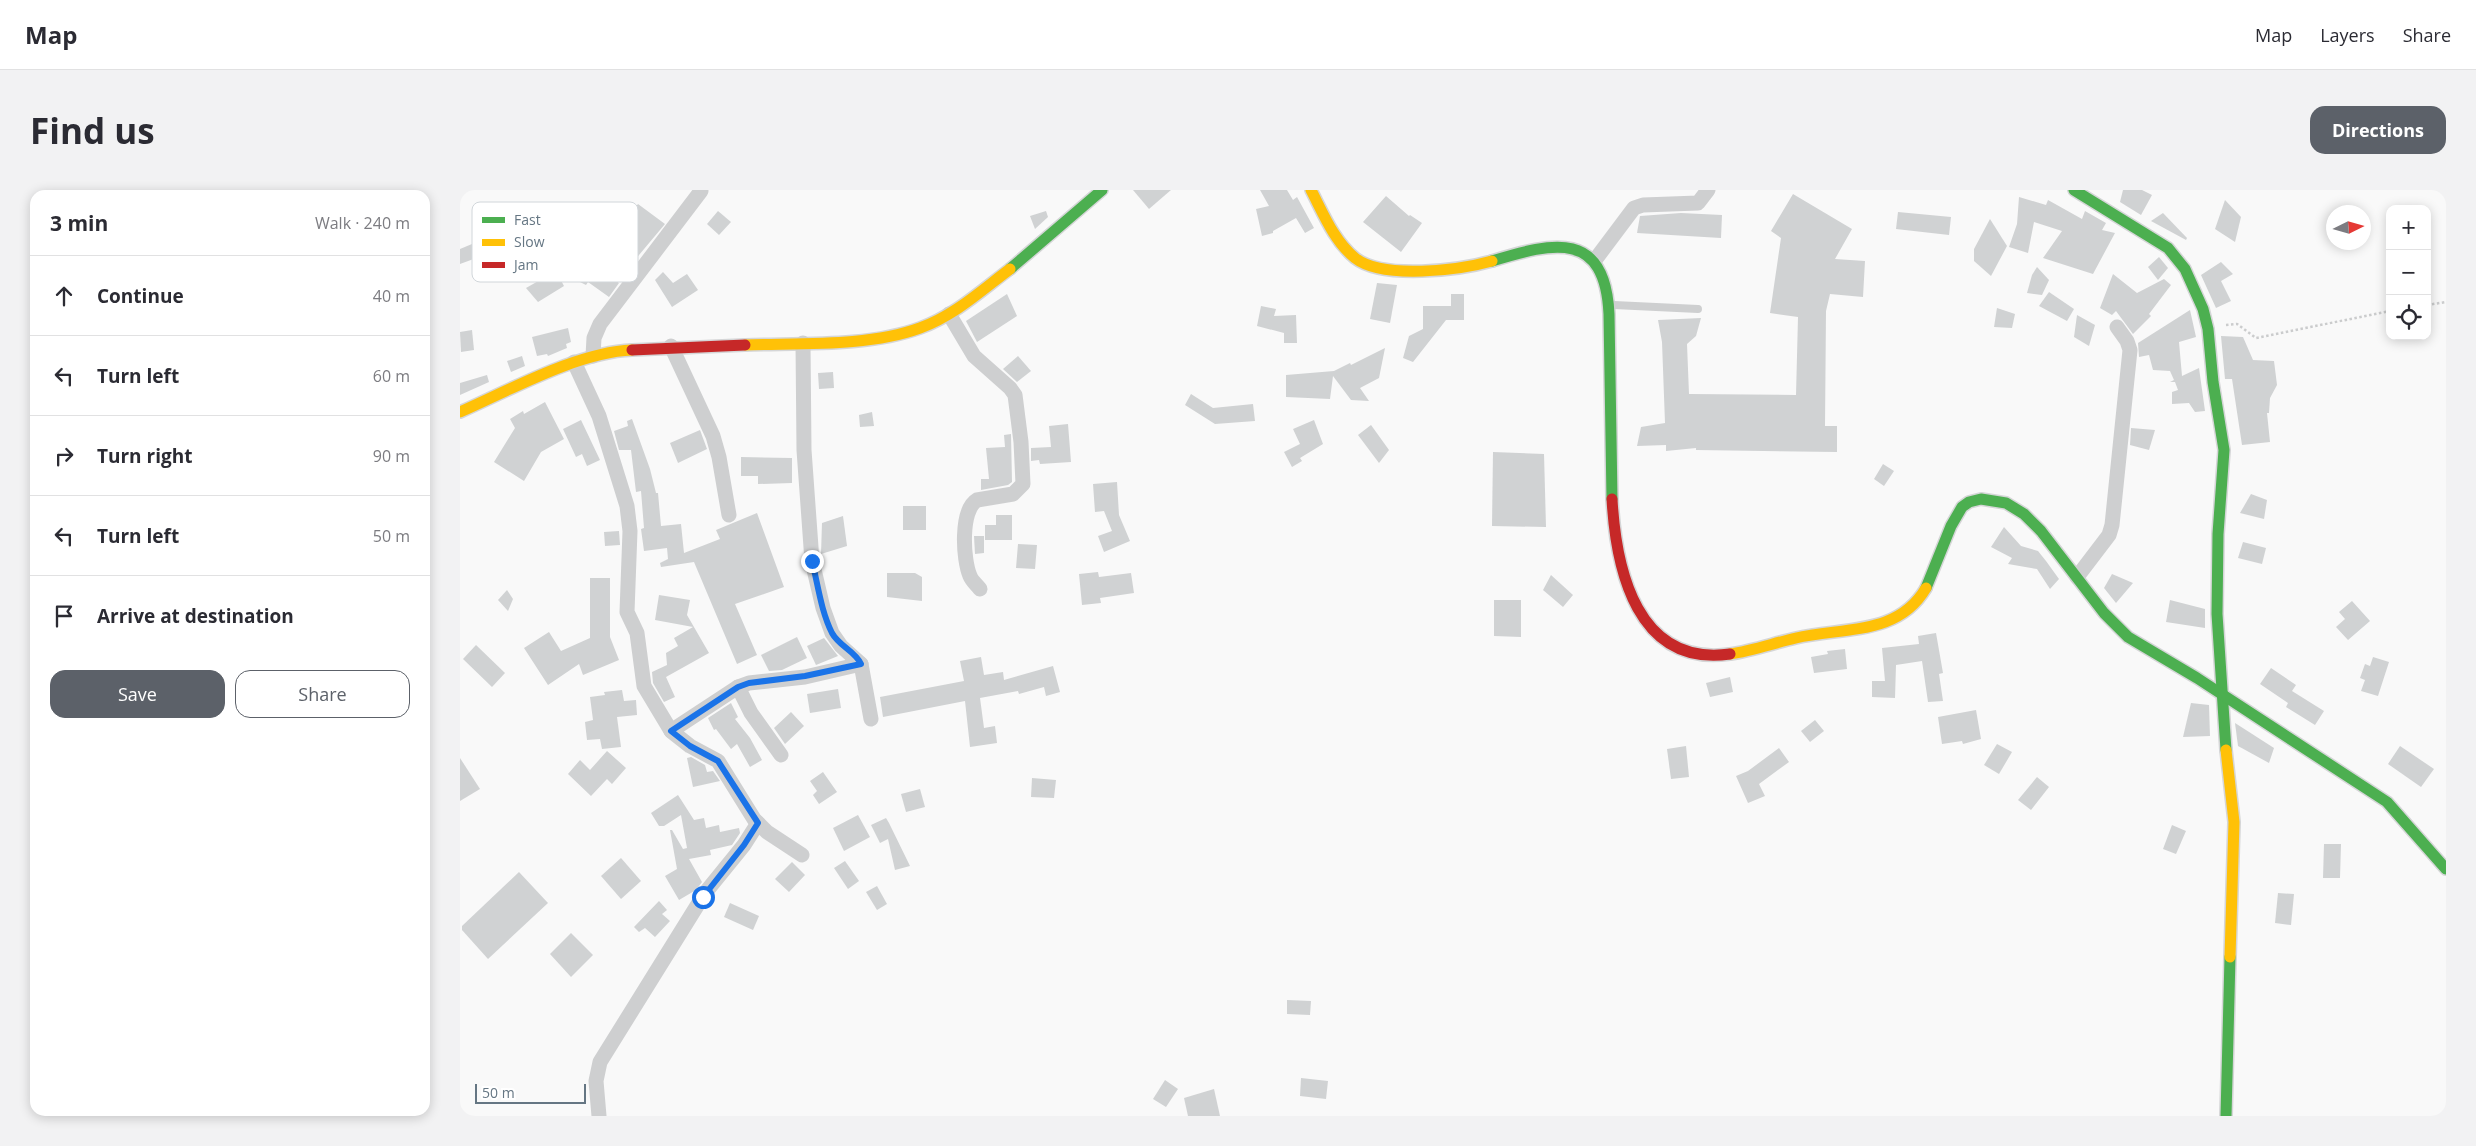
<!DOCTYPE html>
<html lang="en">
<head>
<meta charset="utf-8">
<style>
	:root { --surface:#fff; --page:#f2f2f3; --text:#2b2b33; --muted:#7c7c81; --line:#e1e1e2; --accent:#5c6169 }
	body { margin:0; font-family:"Open Sans",sans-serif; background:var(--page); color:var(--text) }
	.controls { position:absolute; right:15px; top:15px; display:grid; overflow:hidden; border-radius:10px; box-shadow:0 2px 12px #0003 }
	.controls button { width:45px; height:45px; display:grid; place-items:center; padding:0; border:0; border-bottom:1px solid var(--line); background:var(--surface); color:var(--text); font:25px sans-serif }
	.compass { position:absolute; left:1866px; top:15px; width:45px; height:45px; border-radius:50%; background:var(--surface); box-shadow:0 2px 12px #0003; rotate:85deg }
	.scale { position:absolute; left:15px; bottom:12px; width:111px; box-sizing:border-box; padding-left:5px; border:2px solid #657683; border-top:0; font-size:14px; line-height:18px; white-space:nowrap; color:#657683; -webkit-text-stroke:4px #fff; paint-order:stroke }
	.stop { position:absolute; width:15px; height:15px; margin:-11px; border:4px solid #1a73e8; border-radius:50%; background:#fff }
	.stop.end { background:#1a73e8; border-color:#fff; box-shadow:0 1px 5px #0008 }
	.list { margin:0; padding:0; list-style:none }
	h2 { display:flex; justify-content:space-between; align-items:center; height:65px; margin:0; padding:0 20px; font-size:21px }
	h2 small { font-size:16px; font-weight:400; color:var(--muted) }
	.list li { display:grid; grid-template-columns:32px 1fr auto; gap:15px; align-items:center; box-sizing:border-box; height:80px; padding:0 20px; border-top:1px solid var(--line) }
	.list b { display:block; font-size:19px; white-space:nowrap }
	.list em { font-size:16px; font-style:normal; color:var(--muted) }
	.actions { display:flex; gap:10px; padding:15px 20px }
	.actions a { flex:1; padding:11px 0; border:1px solid var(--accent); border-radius:15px; text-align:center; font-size:18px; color:var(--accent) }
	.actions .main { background:var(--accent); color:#fff }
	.icon { flex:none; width:28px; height:28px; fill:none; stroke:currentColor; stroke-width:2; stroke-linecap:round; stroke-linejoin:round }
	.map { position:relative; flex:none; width:1986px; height:926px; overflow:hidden; border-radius:15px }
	header { display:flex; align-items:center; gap:30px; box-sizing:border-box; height:70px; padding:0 25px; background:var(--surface); border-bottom:1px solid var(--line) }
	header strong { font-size:24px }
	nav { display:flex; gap:28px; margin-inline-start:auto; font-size:18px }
	.intro { display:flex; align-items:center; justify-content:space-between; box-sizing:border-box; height:120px; padding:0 30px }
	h1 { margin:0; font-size:35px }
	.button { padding:12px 22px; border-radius:15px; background:var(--accent); color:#fff; font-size:18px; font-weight:700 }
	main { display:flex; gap:30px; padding:0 30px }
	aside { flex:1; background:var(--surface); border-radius:15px; box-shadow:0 2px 12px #0003 }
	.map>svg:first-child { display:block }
	.building { fill:#d0d2d3 }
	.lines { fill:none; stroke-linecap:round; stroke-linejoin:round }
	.fast-casing { stroke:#d5d6d7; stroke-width:14 }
	.slow-casing { stroke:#d5d6d7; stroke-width:14 }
	.jam-casing { stroke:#d5d6d7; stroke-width:14 }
	.path { stroke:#cbcccd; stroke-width:2.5; stroke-dasharray:2.5 2.5; stroke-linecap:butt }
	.lane { stroke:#cecfd0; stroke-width:8 }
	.street { stroke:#cecfd0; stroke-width:15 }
	.fast { stroke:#4caf50; stroke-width:11 }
	.slow { stroke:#ffc107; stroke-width:11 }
	.jam { stroke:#c62828; stroke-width:11 }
	.route { stroke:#1a73e8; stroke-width:6 }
	.key { fill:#fff; stroke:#d1d6da; stroke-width:1 }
	.key-label { font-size:14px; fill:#657683 }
</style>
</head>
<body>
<header>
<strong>Map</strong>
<nav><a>Map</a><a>Layers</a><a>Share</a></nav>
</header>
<div class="intro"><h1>Find us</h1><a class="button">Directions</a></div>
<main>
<aside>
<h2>3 min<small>Walk · 240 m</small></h2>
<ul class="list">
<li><svg class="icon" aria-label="ahead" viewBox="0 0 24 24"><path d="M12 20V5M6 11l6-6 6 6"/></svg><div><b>Continue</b></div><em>40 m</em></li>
<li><svg class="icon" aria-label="left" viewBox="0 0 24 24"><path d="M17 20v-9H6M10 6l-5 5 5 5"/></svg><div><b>Turn left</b></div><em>60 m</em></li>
<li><svg class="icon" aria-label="right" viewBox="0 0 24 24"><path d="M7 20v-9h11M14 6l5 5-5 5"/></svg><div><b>Turn right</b></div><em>90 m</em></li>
<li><svg class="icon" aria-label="left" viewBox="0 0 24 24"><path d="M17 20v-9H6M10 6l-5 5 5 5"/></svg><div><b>Turn left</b></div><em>50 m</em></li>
<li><svg class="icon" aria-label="arrive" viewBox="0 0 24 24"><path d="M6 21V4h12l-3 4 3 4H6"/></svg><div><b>Arrive at destination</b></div></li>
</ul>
<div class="actions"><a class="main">Save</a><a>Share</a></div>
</aside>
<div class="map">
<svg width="1986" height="926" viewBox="0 0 1986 926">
	<rect width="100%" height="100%" fill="#f9f9f9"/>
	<g class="building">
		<path d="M673 0H711L689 19Z"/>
		<path d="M800 0H827L833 10 837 7 854 38 845 43 836 28 813 41V43L802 46 796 19 809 16Z"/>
		<path d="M1663 0H1682L1692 5 1681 25 1660 12Z"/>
		<path d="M1333 4 1392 39 1375 69 1405 71 1403 107 1370 104 1366 121 1365 236H1377V262L1236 260V258L1206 261V255L1177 256 1181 237 1205 233 1202 152 1198 130 1241 128 1236 146 1227 154 1229 204 1336 205 1338 127 1310 123 1321 48 1311 41Z"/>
		<path d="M926 6 949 26 950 25 962 33 941 62 903 32Z"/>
		<path d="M1559 7 1586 15 1588 10 1622 29 1625 21 1646 33 1642 40 1655 43 1633 84 1583 68 1602 41 1574 32 1568 63 1549 57 1557 34Z"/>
		<path d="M1765 10 1781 27 1775 52 1755 39Z"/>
		<path d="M178 14 205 34 174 71 163 62 147 84 159 93 149 107 128 92 126 95 110 87 127 59 137 67Z"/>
		<path d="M258 21 271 32 259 45 247 34Z"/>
		<path d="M586 21 588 27 575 39 570 26Z"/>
		<path d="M1438 22 1491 27 1489 45 1436 39Z"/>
		<path d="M1221 23 1262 25 1261 48 1177 43 1180 26Z"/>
		<path d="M1703 23 1727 48 1726 50 1691 31Z"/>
		<path d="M1530 29 1547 56 1531 86 1514 71V59Z"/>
		<path d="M24 49 30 63 0 74V59Z"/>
		<path d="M1699 67 1708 78 1698 90 1688 77Z"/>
		<path d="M1761 72 1773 84 1761 91 1771 111 1756 118 1741 85Z"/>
		<path d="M1577 77 1589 90 1582 105 1567 103 1572 85Z"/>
		<path d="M96 81 104 96 78 112 66 98Z"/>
		<path d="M203 82 213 93 227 84 238 100 212 117 195 90Z"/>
		<path d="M1653 84 1677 103 1704 89 1711 95 1689 124 1691 126 1673 144 1656 121 1652 125 1640 118Z"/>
		<path d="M917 93 937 95 930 133 910 129Z"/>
		<path d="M1589 102 1614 119 1607 131 1579 116Z"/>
		<path d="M547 104 557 126 517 152 506 131Z"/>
		<path d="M991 104H1004V130H986L953 172 943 168 949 146 963 139V116H991Z"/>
		<path d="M801 116 816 119 814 126 836 125 837 153H824V143L797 136Z"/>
		<path d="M1537 118 1555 124 1552 138 1534 137Z"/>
		<path d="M1730 120 1736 147 1719 152 1722 186 1739 178 1745 221 1735 222 1729 213 1712 214V202L1718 200 1715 192H1710L1714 190 1710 181 1693 180 1689 165 1679 167 1678 153Z"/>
		<path d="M1617 125 1635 135 1629 156 1614 147Z"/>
		<path d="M108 138 111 152 106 154 107 158 88 166 87 164 77 166 72 147Z"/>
		<path d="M12 140 14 160 1 162 0 142Z"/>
		<path d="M1761 146 1783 147 1793 170 1814 171 1817 195 1810 208 1809 223H1807L1810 252 1782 255 1772 189H1765Z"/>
		<path d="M925 158 919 188 900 198 909 211 891 210 873 186 870 209 826 207V185L874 181 890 173 891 175Z"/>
		<path d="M62 166 65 176 51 182 47 171Z"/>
		<path d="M558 166 571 181 557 192 543 179Z"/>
		<path d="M373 182 374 198 359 199 358 183Z"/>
		<path d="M27 185 29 192 0 205V193Z"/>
		<path d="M731 204 753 218 793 214 795 231 755 234 725 215Z"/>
		<path d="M85 212 104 249 81 262 64 291 34 272 55 238 50 229 63 221 64 224Z"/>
		<path d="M412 222 414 236 400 237 399 225Z"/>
		<path d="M172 229 190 279 196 303H198L201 336 221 334 224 363 260 349 256 340 297 323 324 397 275 414 297 465 277 474 234 372 201 377 200 373 208 369 207 358 184 361 181 339 184 338 181 301 176 302 171 260H159L154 241 168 236 167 231Z"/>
		<path d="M121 230 140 270 127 276 122 264 116 267 103 239Z"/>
		<path d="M854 230 863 254 840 268 842 271 832 277 824 262 840 254 833 239Z"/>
		<path d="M608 234 611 272 580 274 579 270 571 271V258L591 257 589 236Z"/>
		<path d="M911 235 929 260 919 273 898 245Z"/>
		<path d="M1671 238 1695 240 1689 260 1670 255Z"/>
		<path d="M240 240 247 259 218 273 210 253Z"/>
		<path d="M551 244 552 292 548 295 521 300V289H529L526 258 545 257 544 245Z"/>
		<path d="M1033 262 1084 264 1086 337 1032 336Z"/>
		<path d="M281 267 332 268V293L298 294V286H281Z"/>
		<path d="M1423 274 1434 281 1424 296 1414 289Z"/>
		<path d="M657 292 659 325 670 351 644 362 638 346 652 341 644 321 635 322 633 294Z"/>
		<path d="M1791 304 1807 310 1804 329 1780 323Z"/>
		<rect x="443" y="316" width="23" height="24"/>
		<path d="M536 325H552V350H525V335H536Z"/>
		<path d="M383 326 387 356 361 364 362 333Z"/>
		<path d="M1544 337 1561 356 1578 361 1586 371 1599 389 1590 399 1577 379 1548 374 1552 368 1531 357Z"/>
		<path d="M159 341 160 355 145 356 144 342Z"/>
		<path d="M514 346H524V363L515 364Z"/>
		<path d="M1783 352 1806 358 1802 374 1778 368Z"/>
		<path d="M558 354 577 355 575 379 556 378Z"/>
		<path d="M638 382 639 387 671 383 674 403 640 408 641 413 622 415 619 384Z"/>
		<path d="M427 383H455L462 387V411L427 407Z"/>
		<path d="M1652 384 1673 393 1656 413 1644 398Z"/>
		<path d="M1091 385 1113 405 1103 417 1083 400Z"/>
		<path d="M130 388H150V447L159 470 123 485 119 474 88 495 64 458 89 442 101 461 130 448Z"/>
		<path d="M47 400 53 409 48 421 38 410Z"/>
		<path d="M199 405 230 410 227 425 249 463 206 487 215 507 204 512 193 493 192 482 207 475 206 463 218 456 214 448 233 437 195 430Z"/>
		<path d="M1034 410H1061V447L1034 446Z"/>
		<path d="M1710 410 1745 419V438L1706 432Z"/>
		<path d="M1892 411 1910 431 1888 450 1876 437 1885 429 1879 422Z"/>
		<path d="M1476 443 1483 483 1479 484 1483 511 1468 512 1462 471 1436 475 1435 508 1412 507V491H1425L1422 458 1459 454 1458 446Z"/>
		<path d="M337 447 347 468 322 480 309 481 301 465Z"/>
		<path d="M364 448 378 466 356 475 347 456Z"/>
		<path d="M16 455 45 483 32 497 3 469Z"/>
		<path d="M1385 459 1387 479 1354 483 1351 467 1368 464 1367 461Z"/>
		<path d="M521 467 524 485 543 482 544 490 593 476 600 502 586 506 584 497 559 504 558 501 520 508 524 538 535 536 537 553 510 557 505 511 423 527 420 507 504 491 500 471Z"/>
		<path d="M1913 467 1929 472 1918 506 1901 501 1905 490 1900 488 1905 474 1910 476Z"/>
		<path d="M1811 478 1836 495 1832 501 1864 521 1855 535 1826 517 1828 513 1800 494Z"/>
		<path d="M1270 487 1273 502 1250 507 1246 493Z"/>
		<path d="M378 499 381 518 350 523 347 504Z"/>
		<path d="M162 500 164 511 176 510 177 525 157 527 161 557 142 559 140 549 127 550 125 532 133 530 130 507 145 505 144 502Z"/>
		<path d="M271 513 278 527 275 529 290 548 302 570 290 577 277 554 271 559 256 539 254 540 248 528Z"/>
		<path d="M1731 513 1749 515 1750 546 1723 547Z"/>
		<path d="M1516 520 1521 549 1503 554 1502 551 1482 554 1478 527Z"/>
		<path d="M331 522 344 536 325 554 314 538Z"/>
		<path d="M1355 530 1364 541 1350 552 1341 541Z"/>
		<path d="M1775 533 1814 558 1809 573 1778 556Z"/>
		<path d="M1537 554 1552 562 1539 584 1524 575Z"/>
		<path d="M1226 556 1229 587 1211 589 1207 559Z"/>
		<path d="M1940 556 1974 579 1961 597 1928 574Z"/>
		<path d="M1319 558 1329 572 1299 594 1305 606 1288 613 1276 586 1288 581Z"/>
		<path d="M147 561 166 578 152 594 147 589 131 606 108 584 120 570 130 580Z"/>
		<path d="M231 567 245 575 247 582 253 581 260 591 233 597 227 568Z"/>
		<path d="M0 568 20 599 0 611Z"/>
		<path d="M363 582 377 602 359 614 353 605 357 601 350 591Z"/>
		<path d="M1577 587 1589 597 1571 620 1558 610Z"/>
		<path d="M572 588 596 590 594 608 571 607Z"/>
		<path d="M460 599 465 617 446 622 441 604Z"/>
		<path d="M218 605 234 630 244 628 246 638 259 635 260 642 279 638 280 643 272 655 250 660 251 665 229 669 242 692 236 700 219 710 205 686 217 679 210 640H212L223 659 227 658 221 625 204 636H199L191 623Z"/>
		<path d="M398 625 410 647 384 661 373 638Z"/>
		<path d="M426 628 429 633 450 676 435 680 428 649 420 653 411 635Z"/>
		<path d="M1712 635 1726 641 1716 664 1703 659Z"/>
		<path d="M1864 654H1881L1880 688H1863Z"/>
		<path d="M161 668 181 691 161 709 141 686Z"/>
		<path d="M385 671 399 691 388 699 374 678Z"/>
		<path d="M332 672 345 685 329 702 315 689Z"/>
		<path d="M59 682 88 713 28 769 2 740V736Z"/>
		<path d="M417 696 427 714 417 720 406 702Z"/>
		<path d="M1818 703 1834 704 1831 735 1815 733Z"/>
		<path d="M199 711 207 720 202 724 210 731 195 747 185 738 179 742 174 737Z"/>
		<path d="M270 713 299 726 293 740 264 727Z"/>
		<path d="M111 743 133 765 111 787 90 764Z"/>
		<path d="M827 810 851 811 850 825 827 824Z"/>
		<path d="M841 888 868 891 866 909 840 906Z"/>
		<path d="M705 890 718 899 706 917 693 909Z"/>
		<path d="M754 899 760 926H728L724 908Z"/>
	</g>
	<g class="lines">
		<defs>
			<g id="fast">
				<path d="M1614 0 1708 58 1725 79 1743 119 1748 139 1753 192 1764 260 1758 344 1757 424 1766 560"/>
				<path d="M1032 71C1094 52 1145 40 1149 124L1152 309"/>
				<path d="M550 79 642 0"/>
				<path d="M1466 398 1491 336 1502 317 1509 312 1521 309 1546 313 1564 324 1581 341 1644 423 1668 447 1737 488 1927 612 1986 679"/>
				<path d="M1766 926 1770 767"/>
			</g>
			<g id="slow">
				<path d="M851 0C863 23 874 51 895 68 923 90 1000 80 1032 71"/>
				<path d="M285 155C340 153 408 157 460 138 494 126 522 100 550 79"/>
				<path d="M0 222C50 200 118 162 172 160"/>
				<path d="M1270 464C1292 461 1314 453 1336 448 1383 437 1438 446 1466 398"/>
				<path d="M1766 560 1774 632 1770 767"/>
			</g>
			<g id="jam">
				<path d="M172 160 285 155"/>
				<path d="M1152 309C1156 380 1177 477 1270 464"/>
			</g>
		</defs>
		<use href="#fast" class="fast-casing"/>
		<use href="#slow" class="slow-casing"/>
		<use href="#jam" class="jam-casing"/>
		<g class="path">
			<path d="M1967 115 1986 112"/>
			<path d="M1766 135 1777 134 1796 148 1930 121"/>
		</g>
		<path class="lane" d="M1154 115 1238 119"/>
		<g class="street">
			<path d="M1135 70 1174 18 1183 15 1238 13 1248 0"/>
			<path d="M489 124 514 166 550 198 555 205 561 252 563 294 553 304 517 310C500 320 503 370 510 386 512 391 516 394 520 399"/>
			<path d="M343 153 344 260 352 371 363 418 372 443 381 456 401 474 411 529"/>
			<path d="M211 156 253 246 259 267 269 325"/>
			<path d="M133 166 134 148 140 134 241 1"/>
			<path d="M114 172 139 226 167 316 170 341 167 422 177 443 184 496 211 541 230 556 258 571 294 629 307 642 342 665"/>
			<path d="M1617 387 1649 345 1652 335 1670 160 1667 151 1657 137"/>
			<path d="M278 497 291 523 321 565"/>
			<path d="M211 541 278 497 289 493 345 487 401 474"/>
			<path d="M139 926 136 891 140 872 245 703 284 655 298 633"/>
		</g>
		<use href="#fast" class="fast"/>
		<use href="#slow" class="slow"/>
		<use href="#jam" class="jam"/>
	</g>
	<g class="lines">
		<path class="route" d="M243 707 284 655 298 633 258 571 230 556 211 541 278 497 289 493 345 486 401 474C395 461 379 456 372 443 361 421 358 395 352 371"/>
	</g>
	<rect x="12" y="12" width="166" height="80" rx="8" class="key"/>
	<rect x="22" y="27" width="23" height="6" fill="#4caf50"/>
	<rect x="22" y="49" width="23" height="7" fill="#ffc107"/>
	<rect x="22" y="72" width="23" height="6" fill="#c62828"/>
	<g class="key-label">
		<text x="54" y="35">Fast</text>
		<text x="54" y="57">Slow</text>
		<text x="54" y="80">Jam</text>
	</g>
</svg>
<div class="controls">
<button>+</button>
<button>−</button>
<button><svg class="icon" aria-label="locate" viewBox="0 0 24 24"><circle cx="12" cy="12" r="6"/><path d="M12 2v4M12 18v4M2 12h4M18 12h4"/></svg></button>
</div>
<svg class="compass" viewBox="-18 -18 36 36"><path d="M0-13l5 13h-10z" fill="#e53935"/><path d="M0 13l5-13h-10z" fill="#7c7c81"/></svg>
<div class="scale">50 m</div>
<div class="stop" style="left:243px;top:707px"></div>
<div class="stop end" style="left:352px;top:371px"></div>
</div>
</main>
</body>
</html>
